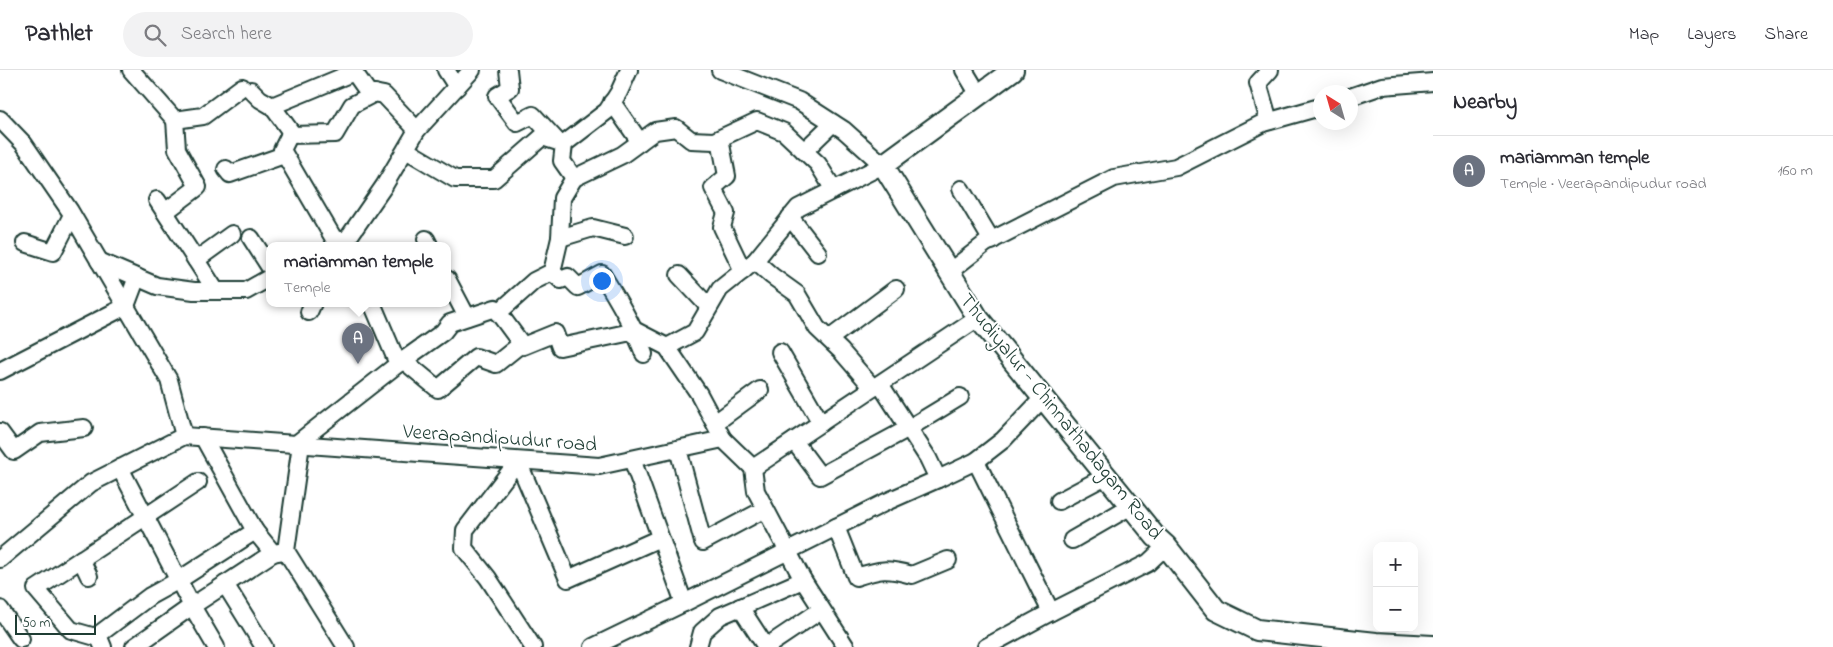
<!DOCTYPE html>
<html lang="en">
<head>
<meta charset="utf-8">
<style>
	:root { --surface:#fff; --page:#f2f2f3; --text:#2b2b33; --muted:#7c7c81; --line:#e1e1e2; --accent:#1a73e8 }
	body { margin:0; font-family:"Indie Flower",sans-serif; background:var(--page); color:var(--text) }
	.controls { position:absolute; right:15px; bottom:15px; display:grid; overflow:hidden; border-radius:10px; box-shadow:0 5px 20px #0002 }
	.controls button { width:45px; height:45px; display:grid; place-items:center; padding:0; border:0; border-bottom:1px solid var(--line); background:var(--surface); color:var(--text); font:25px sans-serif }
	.compass { position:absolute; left:1313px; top:15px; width:45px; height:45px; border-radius:50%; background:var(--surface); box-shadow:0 5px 20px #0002; rotate:323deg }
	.scale { position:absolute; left:15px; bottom:12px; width:81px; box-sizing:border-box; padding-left:5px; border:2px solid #1f3d34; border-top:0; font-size:14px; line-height:18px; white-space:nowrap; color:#1f3d34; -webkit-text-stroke:4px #fff; paint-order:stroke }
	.you { position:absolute; left:601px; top:210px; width:18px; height:18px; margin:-12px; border:4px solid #fff; border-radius:50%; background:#1a73e8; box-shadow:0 0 0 8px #1a73e833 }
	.badge { display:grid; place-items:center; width:32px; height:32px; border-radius:50%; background:var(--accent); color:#fff; font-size:16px; font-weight:700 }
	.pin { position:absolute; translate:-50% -41px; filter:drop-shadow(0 1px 2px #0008) }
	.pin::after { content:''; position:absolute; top:26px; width:18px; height:15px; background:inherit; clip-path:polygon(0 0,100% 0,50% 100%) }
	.popup { position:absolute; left:266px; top:172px; width:185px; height:65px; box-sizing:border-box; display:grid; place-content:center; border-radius:10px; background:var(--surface); filter:drop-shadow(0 1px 4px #0005); font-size:16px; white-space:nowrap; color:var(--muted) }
	.popup b { font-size:19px; color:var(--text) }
	.popup::after { content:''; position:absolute; left:50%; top:100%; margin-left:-10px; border:10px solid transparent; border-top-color:var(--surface) }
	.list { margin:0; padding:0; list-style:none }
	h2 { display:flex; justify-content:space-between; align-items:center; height:65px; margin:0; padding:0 20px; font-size:21px }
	h2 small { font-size:16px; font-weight:400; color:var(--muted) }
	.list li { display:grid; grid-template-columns:32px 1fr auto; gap:15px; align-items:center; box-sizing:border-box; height:70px; padding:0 20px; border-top:1px solid var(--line) }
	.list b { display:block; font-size:19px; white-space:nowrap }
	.list p { margin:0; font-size:16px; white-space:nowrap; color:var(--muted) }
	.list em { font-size:16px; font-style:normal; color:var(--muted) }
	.icon { flex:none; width:28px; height:28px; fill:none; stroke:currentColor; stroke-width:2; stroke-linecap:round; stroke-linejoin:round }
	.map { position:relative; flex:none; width:1433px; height:577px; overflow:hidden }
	header { display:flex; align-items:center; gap:30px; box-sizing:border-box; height:70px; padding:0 25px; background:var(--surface); border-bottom:1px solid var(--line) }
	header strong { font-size:24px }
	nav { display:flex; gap:28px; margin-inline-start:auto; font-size:18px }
	.search { width:350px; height:45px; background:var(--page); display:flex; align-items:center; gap:12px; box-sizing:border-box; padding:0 18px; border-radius:28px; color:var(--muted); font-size:19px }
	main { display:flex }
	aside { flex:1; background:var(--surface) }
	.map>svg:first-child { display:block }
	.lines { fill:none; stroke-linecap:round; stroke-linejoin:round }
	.minor-casing { stroke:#1f3d34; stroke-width:20 }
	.major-casing { stroke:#1f3d34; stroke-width:24 }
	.minor { stroke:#fff; stroke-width:16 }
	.major { stroke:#fff; stroke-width:20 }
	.labels { text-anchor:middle; stroke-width:4; stroke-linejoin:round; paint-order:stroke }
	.street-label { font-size:21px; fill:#1f3d34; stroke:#fff }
</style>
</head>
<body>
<header>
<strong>Pathlet</strong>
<div class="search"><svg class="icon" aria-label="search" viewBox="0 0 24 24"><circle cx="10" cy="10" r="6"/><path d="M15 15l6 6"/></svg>Search here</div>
<nav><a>Map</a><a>Layers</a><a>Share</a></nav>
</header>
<main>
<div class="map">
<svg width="1433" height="577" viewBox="0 0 1433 577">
	<rect width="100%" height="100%" fill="#fff"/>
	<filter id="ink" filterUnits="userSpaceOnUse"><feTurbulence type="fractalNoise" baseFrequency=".02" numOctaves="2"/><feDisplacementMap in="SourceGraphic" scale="10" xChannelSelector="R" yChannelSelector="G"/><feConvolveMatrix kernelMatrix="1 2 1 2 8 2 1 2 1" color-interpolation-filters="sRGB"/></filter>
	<g filter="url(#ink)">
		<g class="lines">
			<defs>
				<g id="minor">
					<path d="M131 0 175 50"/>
					<path d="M446 0 457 17"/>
					<path d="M508 0 510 18 497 26 517 53 533 45 557 71"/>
					<path d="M629 0 619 22 607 41 564 74 562 91 574 108 622 85 655 61 676 58 691 70 714 71 757 51 784 62 818 94 834 120"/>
					<path d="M964 0 979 25"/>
					<path d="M251 20 260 29 272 36 291 62 282 80 334 169 346 171"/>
					<path d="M1350 27 1382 16 1433 12"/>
					<path d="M612 32 640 72"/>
					<path d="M272 36 354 2 368 22 384 25 417 60"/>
					<path d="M0 49 24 74 70 141 169 310 184 366"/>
					<path d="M1269 51 1258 13 1270 0"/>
					<path d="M289 65 335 64 352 35 375 23"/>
					<path d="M720 69 727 106 713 118 726 143 722 157 743 201"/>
					<path d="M406 80 455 109H494L542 67 564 74"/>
					<path d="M804 81 833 53"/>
					<path d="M226 99 230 104 284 85"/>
					<path d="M574 108 562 128 560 168 552 202 561 210 568 207 578 217 602 204C618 230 633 255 644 284"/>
					<path d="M961 119 992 171"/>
					<path d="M157 130 216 221"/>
					<path d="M165 142 198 117 177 79 175 50 203 46 242 17"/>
					<path d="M790 147 818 183"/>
					<path d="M251 168 269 196"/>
					<path d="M560 168 593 158 625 166"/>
					<path d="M426 169 429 175"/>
					<path d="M25 173 53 182 72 145"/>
					<path d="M348 175 346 171 384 116 417 60 472 0"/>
					<path d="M196 190 232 164"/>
					<path d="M99 191 157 216 194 221H246L269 208"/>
					<path d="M755 191 772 206 797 224 817 258 841 281 873 318"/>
					<path d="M949 202 986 173 1114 108 1176 97 1263 53 1320 37"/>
					<path d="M679 205 709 237"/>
					<path d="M447 209 467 247"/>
					<path d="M309 242 313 233"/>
					<path d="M498 243 534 211 552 202"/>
					<path d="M829 269 896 219"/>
					<path d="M667 277 695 262 720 219 755 191 798 138 883 95 844 60 799 31 720 0"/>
					<path d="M780 282 821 353"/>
					<path d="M403 290 438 319 476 287 496 294 521 274"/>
					<path d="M398 294 443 262 450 253 495 238 523 276 555 263 560 277 636 261 667 277 699 324 723 369"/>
					<path d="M0 301 126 236 137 207"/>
					<path d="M715 353 760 320"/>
					<path d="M0 362 14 381 40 363 84 358"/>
					<path d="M794 371 820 406 909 358 960 327"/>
					<path d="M296 374 398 294 372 233"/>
					<path d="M301 374 286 481 346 577"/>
					<path d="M678 379 703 472 765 439"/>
					<path d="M632 389 684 533 886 432 938 409 928 388 880 314"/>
					<path d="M976 391 1051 542 1148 493 1166 476"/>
					<path d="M120 398 192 536 216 577"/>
					<path d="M753 398 756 421 803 510 846 577"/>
					<path d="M938 409 976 391 1003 370 1043 328"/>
					<path d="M1059 431 1106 406"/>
					<path d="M836 457 856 507C881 499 886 498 912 505L948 490"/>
					<path d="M255 461 273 483 284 481"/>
					<path d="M1072 470 1131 436"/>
					<path d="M0 489 91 413 184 366 599 396 723 369 753 398 978 248"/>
					<path d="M81 489 89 506"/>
					<path d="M225 514 264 577"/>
					<path d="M740 537 766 577"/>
					<path d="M0 539 21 569"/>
					<path d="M99 568 71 560 36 519 198 412"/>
					<path d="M103 577 98 565 150 526 179 510 255 461 203 367"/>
					<path d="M134 577 192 536 273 483"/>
					<path d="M533 577 488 508 464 478 465 460 518 391 568 509 660 468"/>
					<path d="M593 577 684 533"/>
					<path d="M698 577 702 562 720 546 803 510"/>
					<path d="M766 577 821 540"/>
					<path d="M986 577 1051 542"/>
				</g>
				<path id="major" d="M1013 0 883 95 978 248 1155 466 1166 476 1216 540 1257 560 1376 573 1433 576"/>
			</defs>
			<use href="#minor" class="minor-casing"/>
			<use href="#major" class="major-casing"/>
			<use href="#minor" class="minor"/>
			<use href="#major" class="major"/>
		</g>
	</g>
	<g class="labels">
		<g class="street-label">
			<text transform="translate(1062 346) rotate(51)" y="7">Thudiyalur - Chinnathadagam Road</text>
			<text transform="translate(500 367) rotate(4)" y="7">Veerapandipudur road</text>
		</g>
	</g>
</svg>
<div class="controls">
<button>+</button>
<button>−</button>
</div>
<svg class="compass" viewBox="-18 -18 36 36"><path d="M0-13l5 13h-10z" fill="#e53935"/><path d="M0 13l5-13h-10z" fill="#7c7c81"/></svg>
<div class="scale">50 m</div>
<div class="you"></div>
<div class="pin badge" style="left:358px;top:294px;background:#6b7280">A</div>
<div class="popup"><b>mariamman temple</b>Temple</div>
</div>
<aside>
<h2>Nearby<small></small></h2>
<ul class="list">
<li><span class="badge" style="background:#6b7280">A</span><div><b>mariamman temple</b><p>Temple · Veerapandipudur road</p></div><em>160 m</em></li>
</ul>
</aside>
</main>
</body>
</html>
